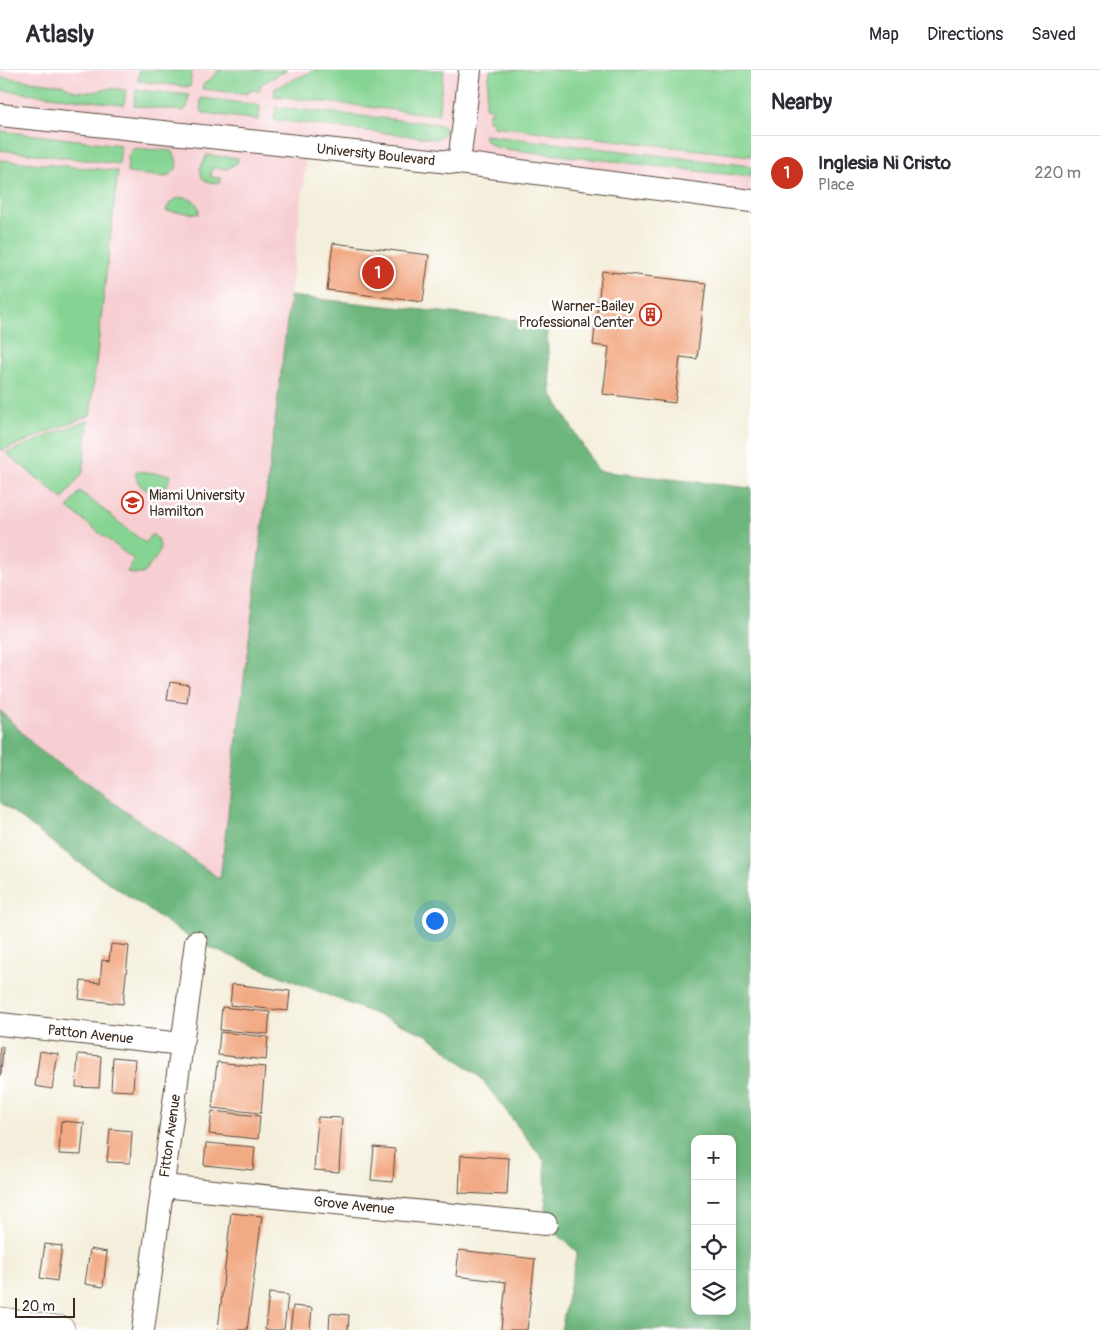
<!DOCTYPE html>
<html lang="en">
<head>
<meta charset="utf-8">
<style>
	:root { --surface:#fff; --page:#f2f2f3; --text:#2b2b33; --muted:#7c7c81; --line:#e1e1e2; --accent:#c8321e }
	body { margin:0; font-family:Pangolin,sans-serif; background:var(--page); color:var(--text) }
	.controls { position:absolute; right:15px; bottom:15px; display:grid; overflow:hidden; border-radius:10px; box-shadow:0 2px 8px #0003 }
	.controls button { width:45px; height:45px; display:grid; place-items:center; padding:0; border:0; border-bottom:1px solid var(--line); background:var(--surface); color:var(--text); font:25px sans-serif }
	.scale { position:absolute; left:15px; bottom:12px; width:60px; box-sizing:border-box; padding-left:5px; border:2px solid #3b2a1e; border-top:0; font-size:14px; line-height:18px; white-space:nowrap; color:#3b2a1e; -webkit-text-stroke:4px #fff; paint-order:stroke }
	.you { position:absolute; left:434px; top:850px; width:18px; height:18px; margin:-12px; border:4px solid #fff; border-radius:50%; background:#1a73e8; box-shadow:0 0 0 8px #1a73e833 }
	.badge { display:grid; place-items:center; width:32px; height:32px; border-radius:50%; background:var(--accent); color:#fff; font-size:16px; font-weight:700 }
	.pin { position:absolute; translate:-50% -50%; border:2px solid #fff; box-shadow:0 1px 5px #0006 }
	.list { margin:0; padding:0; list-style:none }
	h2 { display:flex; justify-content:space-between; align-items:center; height:65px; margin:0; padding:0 20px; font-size:21px }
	h2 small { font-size:16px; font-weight:400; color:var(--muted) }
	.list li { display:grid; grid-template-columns:32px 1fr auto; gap:15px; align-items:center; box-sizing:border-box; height:75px; padding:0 20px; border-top:1px solid var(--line) }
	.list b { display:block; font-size:19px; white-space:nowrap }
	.list p { margin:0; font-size:16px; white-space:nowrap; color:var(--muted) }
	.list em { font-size:16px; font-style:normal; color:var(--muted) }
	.icon { flex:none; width:28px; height:28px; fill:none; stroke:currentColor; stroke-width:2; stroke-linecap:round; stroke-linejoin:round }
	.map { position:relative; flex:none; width:751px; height:1260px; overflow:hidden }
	header { display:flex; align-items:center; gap:30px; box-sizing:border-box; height:70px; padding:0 25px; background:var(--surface); border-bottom:1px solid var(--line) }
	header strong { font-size:24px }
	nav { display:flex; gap:28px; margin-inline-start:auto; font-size:18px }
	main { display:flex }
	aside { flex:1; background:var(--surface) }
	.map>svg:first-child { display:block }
	.built { fill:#f7cfd3 }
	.green { fill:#86d493; stroke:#607f58 }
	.forest { fill:#6cb67d; stroke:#54704e; fill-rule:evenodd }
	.building { fill:#f2aa85 }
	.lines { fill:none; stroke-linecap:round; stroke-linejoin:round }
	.minor-casing { stroke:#57483a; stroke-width:24 }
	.major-casing { stroke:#57483a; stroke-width:29 }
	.minor { stroke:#fff; stroke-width:22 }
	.major { stroke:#fff; stroke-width:28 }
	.labels { text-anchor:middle; stroke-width:5; stroke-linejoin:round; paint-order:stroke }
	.street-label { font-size:14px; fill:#3b2a1e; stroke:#fff }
	.poi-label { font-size:14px; fill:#3b2a1e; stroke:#fff; text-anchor:end }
</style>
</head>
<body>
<header>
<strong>Atlasly</strong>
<nav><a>Map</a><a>Directions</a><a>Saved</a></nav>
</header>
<main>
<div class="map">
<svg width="751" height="1260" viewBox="0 0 751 1260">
	<rect width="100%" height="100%" fill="#fff"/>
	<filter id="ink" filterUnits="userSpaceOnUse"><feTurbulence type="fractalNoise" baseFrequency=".02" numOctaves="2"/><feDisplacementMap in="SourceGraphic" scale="10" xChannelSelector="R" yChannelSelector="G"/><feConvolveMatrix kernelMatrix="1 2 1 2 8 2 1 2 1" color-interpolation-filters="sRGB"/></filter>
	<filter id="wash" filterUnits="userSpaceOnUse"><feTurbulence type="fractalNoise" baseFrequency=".0096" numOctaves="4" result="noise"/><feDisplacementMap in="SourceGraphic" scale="20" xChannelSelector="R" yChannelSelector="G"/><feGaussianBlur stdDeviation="1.12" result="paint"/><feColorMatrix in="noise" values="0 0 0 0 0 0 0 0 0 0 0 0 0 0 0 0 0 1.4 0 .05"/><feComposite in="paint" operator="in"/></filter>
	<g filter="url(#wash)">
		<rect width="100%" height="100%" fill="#f4efdc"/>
		<path class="built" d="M0 0H751V131L308 78 220 810 37 678 0 640Z"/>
		<g class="green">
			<path d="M139 0H192L190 17 138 11Z"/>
			<path d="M218 0H287L261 14 259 21 249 20 248 24 202 19 203 15 217 3Z"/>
			<path d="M315 0H444L438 45 274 26 275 18Z"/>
			<path d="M490 0H751V86L493 56V51H488L489 42H492L493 39 485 37Z"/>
			<path d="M0 7 63 15 75 21 93 22 110 18 126 20 124 35 0 20Z"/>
			<path d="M136 20 189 25 187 38 183 41 134 36Z"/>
			<path d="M201 28 260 35 259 50 203 43 200 39Z"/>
			<path d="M276 37 438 54 446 58 444 64 436 69 274 50Z"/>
			<path d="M0 61 121 75 119 94 0 80Z"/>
			<path d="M484 65 751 96V107L497 78 486 71Z"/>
			<path d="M133 78 173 81 177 92 176 99 169 106 165 107 127 103 128 87Z"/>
			<path d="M207 85 238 88V92L227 99 212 98 211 107 221 108 220 113 208 112 202 108 200 98Z"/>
			<path d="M0 90 118 101 90 345 2 381 0 379Z"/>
			<path d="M184 127C194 130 199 133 199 144L166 141C169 131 174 129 184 127Z"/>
			<path d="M88 350 83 402 63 429 6 383Z"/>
			<path d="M136 401 171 405C169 410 168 416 163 419 150 426 134 416 136 401Z"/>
			<path d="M80 421 145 473 152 464C170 478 153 490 143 504H134L127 502 134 490 68 438Z"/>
		</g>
		<path class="forest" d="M290 226 546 253 551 323 598 401 751 418V1260H561L577 1182 546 1154 545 1092 481 1008 427 965 196 872 74 789 0 732V640L37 678 220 809ZM695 1069H732V1241H695Z"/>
		<g id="blocks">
			<g class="building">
				<path d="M333 173 429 185 423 232 327 220Z"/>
				<path d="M602 201 706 213 697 289 680 287 675 333 603 324 609 277 593 275Z"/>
				<path d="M170 612 189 615 187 633 167 630Z"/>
				<path d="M111 874 129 876 123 934 79 929 81 911 100 913 102 890 109 891Z"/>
				<path d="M232 914 290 921 288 941 230 935Z"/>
				<path d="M222 937 270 942 268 964 220 960Z"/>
				<path d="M220 962 268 967 266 990 218 985Z"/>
				<path d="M0 977H3L1 1005H0Z"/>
				<path d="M40 981 58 984 52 1019 35 1016Z"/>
				<path d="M78 984 101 986 99 1018 76 1017Z"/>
				<path d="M113 987 135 989 133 1021 111 1020Z"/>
				<path d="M217 992 265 997 261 1043 212 1038Z"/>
				<path d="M212 1041 260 1046 258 1069 209 1064Z"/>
				<path d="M318 1047 342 1048 339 1102 314 1100Z"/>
				<path d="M61 1051 84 1053 81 1085 59 1084Z"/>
				<path d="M110 1059 132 1061 130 1093 107 1092Z"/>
				<path d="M206 1073 255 1077 253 1100 204 1095Z"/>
				<path d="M374 1077 395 1079 393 1112 371 1110Z"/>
				<path d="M461 1085 509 1088 507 1125 459 1123Z"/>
				<path d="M231 1143 262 1146 247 1260H218Z"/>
				<path d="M45 1174 62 1176 57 1211 40 1208Z"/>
				<path d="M90 1179 107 1182 103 1217 85 1214Z"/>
				<path d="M459 1180 535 1189 527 1260H501L506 1212 456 1206Z"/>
				<path d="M269 1223 288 1225 284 1260H265Z"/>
				<path d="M293 1236 312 1238 310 1260H290Z"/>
				<path d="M330 1243 349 1245 348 1260H329Z"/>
			</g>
		</g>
	</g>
	<g filter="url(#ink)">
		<use href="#blocks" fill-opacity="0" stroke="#57483a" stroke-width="1"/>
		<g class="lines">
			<defs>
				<g id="minor">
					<path id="s1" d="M0 45 459 93 751 131"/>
					<path d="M459 93 470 0"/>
					<path id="s2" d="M0 954 182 974"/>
					<path id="s3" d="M163 1116 546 1154"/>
					<path id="s4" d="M143 1260 196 872"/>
				</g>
				<path id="major" d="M0 1251 61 1260"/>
			</defs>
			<use href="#minor" class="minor-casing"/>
			<use href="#major" class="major-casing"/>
			<use href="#minor" class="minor"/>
			<use href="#major" class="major"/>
		</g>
	</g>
	<defs>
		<symbol id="building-ring" viewBox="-11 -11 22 22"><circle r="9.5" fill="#fff" stroke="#c8321e" stroke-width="1.5"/><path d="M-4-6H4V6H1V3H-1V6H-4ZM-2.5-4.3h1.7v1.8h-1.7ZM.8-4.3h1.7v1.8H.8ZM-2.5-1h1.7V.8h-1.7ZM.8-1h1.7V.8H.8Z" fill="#c8321e"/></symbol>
		<symbol id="university-ring" viewBox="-11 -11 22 22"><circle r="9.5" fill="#fff" stroke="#c8321e" stroke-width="1.5"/><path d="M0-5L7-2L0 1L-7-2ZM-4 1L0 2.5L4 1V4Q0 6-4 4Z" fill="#c8321e"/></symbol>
	</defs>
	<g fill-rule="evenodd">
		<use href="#building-ring" x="638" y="232" width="25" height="25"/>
		<use href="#university-ring" x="120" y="420" width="25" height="25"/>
	</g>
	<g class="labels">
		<g class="street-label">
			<text dy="5" stroke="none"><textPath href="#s1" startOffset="378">University Boulevard</textPath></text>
			<text dy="5" stroke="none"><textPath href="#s2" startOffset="91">Patton Avenue</textPath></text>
			<text dy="5" stroke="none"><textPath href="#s4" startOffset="196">Fitton Avenue</textPath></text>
			<text dy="5" stroke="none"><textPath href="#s3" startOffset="192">Grove Avenue</textPath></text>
		</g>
		<g class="poi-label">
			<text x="634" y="241">Warner-Bailey<tspan x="634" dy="16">Professional Center</tspan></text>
			<text x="149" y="430" text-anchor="start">Miami University<tspan x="149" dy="16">Hamilton</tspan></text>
		</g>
	</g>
</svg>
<div class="controls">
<button>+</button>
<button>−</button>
<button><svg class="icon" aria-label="locate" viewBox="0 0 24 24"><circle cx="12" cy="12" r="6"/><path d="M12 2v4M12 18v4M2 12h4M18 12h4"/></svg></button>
<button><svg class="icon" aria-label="layers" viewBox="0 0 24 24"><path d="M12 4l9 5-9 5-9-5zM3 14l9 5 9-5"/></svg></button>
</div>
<div class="scale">20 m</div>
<div class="you"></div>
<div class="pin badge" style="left:378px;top:203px">1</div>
</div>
<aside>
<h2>Nearby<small></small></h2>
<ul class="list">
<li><span class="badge">1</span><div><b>Inglesia Ni Cristo</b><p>Place</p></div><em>220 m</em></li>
</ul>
</aside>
</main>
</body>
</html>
